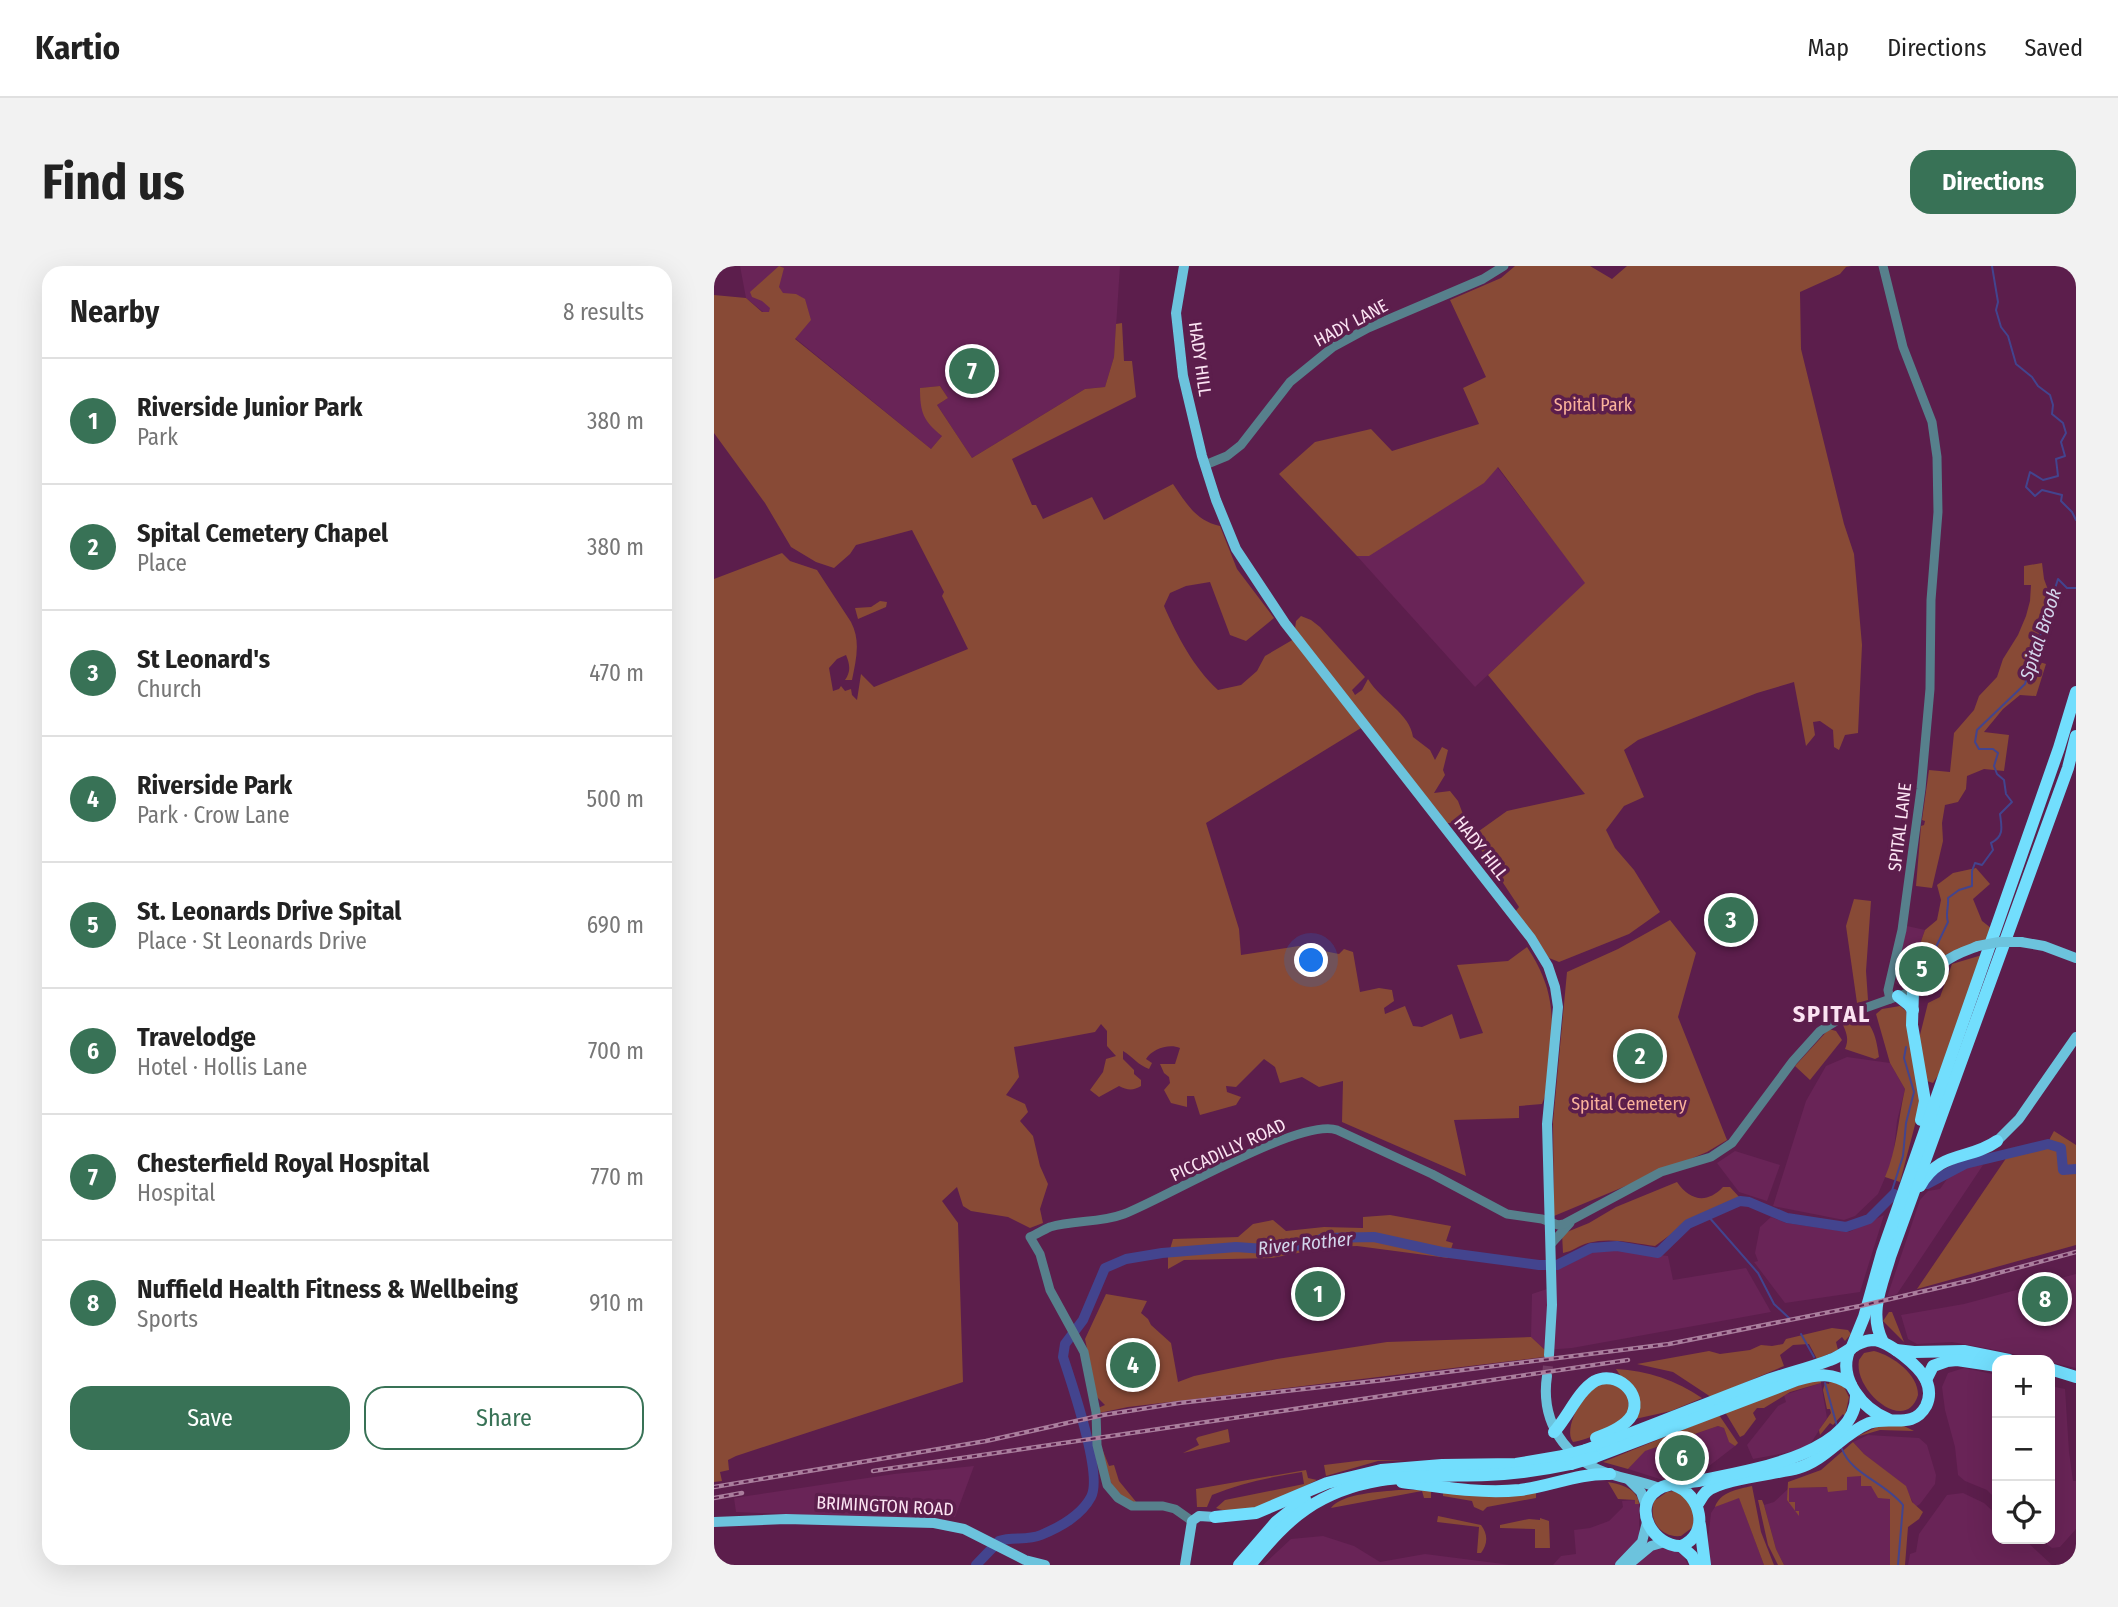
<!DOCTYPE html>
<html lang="en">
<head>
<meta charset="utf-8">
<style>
	:root { --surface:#fff; --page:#f2f2f2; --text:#222; --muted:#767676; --line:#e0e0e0; --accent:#387256 }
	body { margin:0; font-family:"Fira Sans Condensed",sans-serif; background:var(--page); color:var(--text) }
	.controls { position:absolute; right:21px; bottom:21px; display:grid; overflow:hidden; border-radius:14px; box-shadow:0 7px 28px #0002 }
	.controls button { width:63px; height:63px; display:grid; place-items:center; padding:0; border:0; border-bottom:2px solid var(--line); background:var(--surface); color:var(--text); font:35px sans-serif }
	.you { position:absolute; left:598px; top:695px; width:24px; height:24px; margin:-18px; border:5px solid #fff; border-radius:50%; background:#1a73e8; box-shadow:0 0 0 10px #1a73e833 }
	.badge { display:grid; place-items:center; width:46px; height:46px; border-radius:50%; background:var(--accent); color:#fff; font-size:23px; font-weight:700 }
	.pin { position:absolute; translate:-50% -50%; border:4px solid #fff; box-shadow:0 2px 7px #0006 }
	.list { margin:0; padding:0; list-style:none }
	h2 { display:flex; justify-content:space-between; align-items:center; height:91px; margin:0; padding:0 28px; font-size:30px }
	h2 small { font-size:23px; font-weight:400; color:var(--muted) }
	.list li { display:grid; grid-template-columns:46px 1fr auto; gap:21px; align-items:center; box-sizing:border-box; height:126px; padding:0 28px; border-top:2px solid var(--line) }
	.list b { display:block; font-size:26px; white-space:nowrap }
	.list p { margin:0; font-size:23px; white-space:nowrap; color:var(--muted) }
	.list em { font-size:23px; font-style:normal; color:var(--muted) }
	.actions { display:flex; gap:14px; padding:21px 28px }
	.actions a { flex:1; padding:16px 0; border:2px solid var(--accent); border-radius:21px; text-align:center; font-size:24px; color:var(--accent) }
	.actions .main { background:var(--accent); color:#fff }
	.icon { flex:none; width:38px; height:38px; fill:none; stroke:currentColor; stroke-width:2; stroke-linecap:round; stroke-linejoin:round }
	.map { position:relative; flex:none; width:1362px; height:1299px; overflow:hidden; border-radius:21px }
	header { display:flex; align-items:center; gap:42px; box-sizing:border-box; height:98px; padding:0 35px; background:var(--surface); border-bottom:2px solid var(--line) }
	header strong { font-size:33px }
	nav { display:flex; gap:38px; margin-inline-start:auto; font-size:24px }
	.intro { display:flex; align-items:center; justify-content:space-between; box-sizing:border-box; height:168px; padding:0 42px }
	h1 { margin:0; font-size:49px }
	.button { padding:18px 32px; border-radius:21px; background:var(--accent); color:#fff; font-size:24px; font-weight:700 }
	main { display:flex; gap:42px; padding:0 42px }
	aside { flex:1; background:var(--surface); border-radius:21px; box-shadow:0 7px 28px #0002 }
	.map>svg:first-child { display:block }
	.built { fill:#692457 }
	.green { fill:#884a36 }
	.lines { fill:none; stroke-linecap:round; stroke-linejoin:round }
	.stream { stroke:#43448e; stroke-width:2 }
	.river { stroke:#43448e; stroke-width:10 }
	.major-tunnel { stroke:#743c65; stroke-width:10; stroke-dasharray:10 5; stroke-linecap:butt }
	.minor { stroke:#57808c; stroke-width:9 }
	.major { stroke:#6cc3dd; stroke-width:10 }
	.highway { stroke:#72defd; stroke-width:12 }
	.rail-casing { stroke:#aa7e9d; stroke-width:4.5 }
	.rail { stroke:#5c1e4c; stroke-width:2; stroke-dasharray:5; stroke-linecap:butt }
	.major-bridge { stroke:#6cc3dd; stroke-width:10 }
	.highway-bridge { stroke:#72defd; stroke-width:12 }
	.labels { text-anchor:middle; stroke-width:7; stroke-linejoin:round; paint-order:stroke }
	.street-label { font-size:18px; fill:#fbe3f2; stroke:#5c1e4c }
	.park-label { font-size:18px; fill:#fab39b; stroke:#5c1e4c }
	.water-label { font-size:19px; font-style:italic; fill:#d3d6ec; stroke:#5c1e4c }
	.district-label { font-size:24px; font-weight:bold; letter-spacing:2px; fill:#fbe3f2; stroke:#5c1e4c }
</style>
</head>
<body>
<header>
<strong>Kartio</strong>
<nav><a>Map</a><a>Directions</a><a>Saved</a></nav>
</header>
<div class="intro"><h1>Find us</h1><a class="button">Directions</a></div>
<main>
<aside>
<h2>Nearby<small>8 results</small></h2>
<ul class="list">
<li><span class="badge">1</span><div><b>Riverside Junior Park</b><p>Park</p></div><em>380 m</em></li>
<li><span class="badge">2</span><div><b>Spital Cemetery Chapel</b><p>Place</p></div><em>380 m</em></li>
<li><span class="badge">3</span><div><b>St Leonard's</b><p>Church</p></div><em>470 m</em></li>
<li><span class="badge">4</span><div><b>Riverside Park</b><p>Park · Crow Lane</p></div><em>500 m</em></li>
<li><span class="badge">5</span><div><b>St. Leonards Drive Spital</b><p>Place · St Leonards Drive</p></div><em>690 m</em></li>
<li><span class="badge">6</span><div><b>Travelodge</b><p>Hotel · Hollis Lane</p></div><em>700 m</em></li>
<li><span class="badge">7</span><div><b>Chesterfield Royal Hospital</b><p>Hospital</p></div><em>770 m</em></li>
<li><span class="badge">8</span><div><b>Nuffield Health Fitness &amp; Wellbeing</b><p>Sports</p></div><em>910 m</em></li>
</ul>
<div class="actions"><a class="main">Save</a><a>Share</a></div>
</aside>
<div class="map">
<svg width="1362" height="1299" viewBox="0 0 1362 1299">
	<rect width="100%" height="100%" fill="#5c1e4c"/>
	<g class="built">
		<path d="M26 0H406L400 91 391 121 371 123 258 192 223 139 234 132 226 120 207 122 228 170 217 183 32 32Z"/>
		<path d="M783 201 872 317 761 421 643 290Z"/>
		<path d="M1193 660 1211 664 1200 695 1210 702 1190 719 1185 720 1181 717Z"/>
		<path d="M1133 791 1176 797 1191 823 1183 855 1179 893 1164 928 1141 950 1130 954 1059 940 1092 835 1112 800Z"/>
		<path d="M1021 885 1066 899 1053 935 1025 926 1003 897Z"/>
		<path d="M1269 899 1183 1028 1173 1031 1206 934 1214 925 1226 923 1236 909 1254 900Z"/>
		<path d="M1170 949 1146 1026 1071 1037 1040 996 1044 995 1041 987 1046 961 1057 951 1072 957 1135 966Z"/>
		<path d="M902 984 954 990 959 1014 1032 1002 1057 1046 858 1082 831 1084 817 1071 818 1028 833 1023V1002H848L879 986Z"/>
		<path d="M1362 1008V1102L1277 1083 1238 1076 1203 1078 1194 1073 1187 1049 1250 1038Z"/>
		<path d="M1250 1102 1283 1109V1234L1273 1224 1251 1215 1244 1209 1241 1181 1231 1144 1228 1121 1234 1107Z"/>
		<path d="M1107 1117 1113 1152 1095 1180 1076 1186 1039 1193 1033 1179 1064 1140 1072 1136 1070 1129Z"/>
		<path d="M1336 1120 1351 1123 1355 1186 1359 1215H1362V1263L1346 1281 1338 1282 1325 1273H1336Z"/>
		<path d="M1004 1160 1010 1162 1015 1175 1021 1180 986 1207 949 1214 914 1203 930 1185Z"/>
		<path d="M1154 1169 1205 1172 1213 1179 1222 1209 1221 1218 1206 1238 1201 1241 1191 1220 1150 1188 1139 1176Z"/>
		<path d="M260 1200 241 1251 168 1252 22 1246 20 1232 180 1208Z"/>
		<path d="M1133 1210H1147L1157 1220 1176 1232V1299H1070L1062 1283 1050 1239 1060 1236 1075 1222 1114 1221V1225L1133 1223Z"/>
		<path d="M1249 1227 1270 1237 1283 1249V1273H1310L1338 1299H1194L1196 1288 1202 1286 1205 1268 1233 1229Z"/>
		<path d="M1025 1231 1050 1299H996L994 1274 997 1247 1001 1241Z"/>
		<path d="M921 1234V1238H925V1271L950 1282 967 1285 974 1299H839L847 1290 862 1288 860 1264 876 1262 895 1255 909 1241 908 1235Z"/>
		<path d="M609 1270 640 1280 666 1296 711 1288 797 1299H549L577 1273Z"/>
	</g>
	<g class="green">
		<path d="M65 0 70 2 65 21 69 27 82 28 91 33 97 54 81 73 217 183 228 170C209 155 206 146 206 122L226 120 234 132 223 139 258 192 371 123 391 121 400 91 402 58 408 57 410 95H418L422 131 298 193 318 239H322L329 253 378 231 390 254 459 218C472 237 482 255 506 260L523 303 560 352 532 375 516 369 496 316 472 320 456 327 450 340C463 370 480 402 504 424L527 419 543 405 551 390 580 373 647 462 492 557 525 663 527 689 585 680 625 688 630 683 639 686 646 726 665 722 678 724 680 735 670 742 671 748 691 740 699 760 708 761 738 748 746 773 769 767 743 699 794 695 813 681C849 735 837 769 831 830L828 838 805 840V852L740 854 752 910 628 856 629 815 605 821 588 811 566 817 561 801 550 793 522 821 512 820 513 826 527 831 522 839 486 849 480 830H473V841L457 837 450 824 456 817 455 811 450 807 446 798H461L466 782C455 777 438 783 432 793L438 797 435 803C424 799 419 791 409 785V793L420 804V808L427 814V820C419 825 413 824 405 820L385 831 376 824 389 806 392 793 402 790 393 780V765L387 758 381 766 300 781 305 811 292 829 311 838 314 846 306 855 319 870 326 900 334 918 326 943 329 957 316 962 294 951 257 945 249 940 243 921 228 935 244 957 249 1116 22 1190 14 1194 15 1204 6 1206 8 1215 0 1216V313L68 287 76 295 103 304 137 356C147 375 142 394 138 414H131C137 405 136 399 132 389L123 393 115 402 119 425 125 423 127 420 131 425 137 423 138 429 143 434 147 408 160 421 254 383 228 330 230 326 198 264 142 279 136 288 120 302 102 296 77 281 51 237 0 167V29L32 32 48 46H55L56 42 48 35 38 31 36 26Z"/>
		<path d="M801 0H876L898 13 913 0H1137L1132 1 1126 8 1086 26 1087 83 1130 258 1140 288 1148 379 1144 467 1131 469 1125 484 1120 481 1119 464 1106 455 1099 456 1101 469 1092 480 1080 416 1043 427 924 474 910 484 930 531 910 540 892 564 901 582 920 604 946 646 915 668 845 696 835 692 801 646 805 641 758 570 793 545 871 528 774 409 871 317 784 201 770 217 655 290H643L565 208 601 176 657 163 678 185 765 158 749 122 772 111 736 34 787 12Z"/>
		<path d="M1328 297 1330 313 1337 332 1316 393 1332 398 1322 430 1306 429 1289 443 1270 466 1295 469 1290 505 1270 503 1253 510 1252 523 1244 536 1231 539 1228 557 1229 575 1218 622 1202 620 1207 560 1210 559 1211 555 1208 554 1215 504 1236 506 1240 467 1260 444 1265 430 1283 411 1289 393 1304 369 1312 350 1316 335 1317 319H1310V300Z"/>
		<path d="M166 335 173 336 172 341 144 353 141 342 157 341Z"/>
		<path d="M587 350 597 354 606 361 651 411 638 424 641 429 648 424 654 413C666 434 696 447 699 471L716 484 721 494 728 481 734 484 729 504 731 509 720 527 736 525 744 535 750 551 745 557H733L581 363 582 355Z"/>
		<path d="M1262 602 1276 618 1259 633 1268 655 1277 662 1274 673 1235 687 1210 702 1200 695 1211 664 1223 654 1227 634 1223 619 1239 607Z"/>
		<path d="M1140 633 1157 635 1152 705 1154 734 1143 737 1132 660Z"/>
		<path d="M956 654 982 687 964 751 1013 874 993 886 840 950 839 856 853 706 904 683Z"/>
		<path d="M1268 689 1227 805 1219 817 1213 815 1203 781 1214 737 1226 731 1238 698Z"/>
		<path d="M1186 740 1192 745 1207 836 1186 916 1171 911C1183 884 1184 853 1191 823L1176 797 1162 748 1168 743Z"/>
		<path d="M1141 751C1159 751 1163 776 1165 791L1161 793 1131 783C1135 774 1133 768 1129 759Z"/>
		<path d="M1115 763 1122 765 1128 774 1096 814 1081 800Z"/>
		<path d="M1340 865 1362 879V979L1203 1023 1297 885 1333 878Z"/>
		<path d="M963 916C976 935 993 938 1009 921H1016L1027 933 975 955 941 980C919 977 896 971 874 977 865 979 860 985 849 987L848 968 875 957 902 941Z"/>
		<path d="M676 949 737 960 732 975 739 977 734 992 643 980 615 981 558 992 470 994 454 1003V990L459 973 524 971 539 958 559 954 572 965 610 961 649 962V951Z"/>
		<path d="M615 1016 617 1039 593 1042 589 1017Z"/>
		<path d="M392 1028 433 1035 427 1047 434 1053 437 1059 457 1077 464 1116 480 1110 563 1093 673 1076 817 1071 831 1084 830 1091 414 1141 385 1147 384 1142 391 1139 383 1131 371 1073Z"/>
		<path d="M1175 1046H1178L1190 1076 1169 1055Z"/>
		<path d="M1118 1062 1134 1064 1137 1068 1131 1075 1128 1071 1122 1076 1124 1084 1103 1093 1095 1078 1079 1079 1066 1089 1070 1100 997 1131 959 1106 923 1098 995 1085 1006 1088 1036 1084 1047 1079 1058 1080 1069 1078 1072 1073Z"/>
		<path d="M1160 1085C1179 1090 1204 1108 1204 1129 1192 1169 1139 1125 1145 1094L1150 1087Z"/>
		<path d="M902 1103C934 1105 962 1114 988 1132L957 1145 921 1153 908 1112Z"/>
		<path d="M1106 1112 1107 1117 1076 1126 1050 1142H1043L1039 1147 1042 1153 1030 1169 1026 1171 1011 1146Z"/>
		<path d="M1116 1113 1130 1121 1135 1131 1131 1150 1129 1148 1119 1159 1116 1157 1106 1169 1105 1164 1117 1147 1116 1143H1113L1109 1124 1111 1117 1115 1118Z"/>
		<path d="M899 1116 914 1129C914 1135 916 1141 914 1146 908 1160 873 1174 859 1176 849 1163 868 1128 882 1120 886 1118 894 1117 899 1116Z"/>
		<path d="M1005 1149 1024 1177 1021 1180 1015 1176 1010 1162 1004 1160 931 1185 914 1203 889 1196Z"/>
		<path d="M1188 1159 1200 1165 1166 1164 1142 1171 1165 1160Z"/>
		<path d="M514 1163 516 1176 469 1187 485 1179 482 1173 484 1171Z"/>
		<path d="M1139 1176 1150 1188 1192 1220 1198 1236 1209 1246 1205 1253 1194 1261 1191 1299H1176V1233L1164 1232 1157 1220H1147V1210L1133 1211V1224L1114 1226 1113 1221 1075 1222V1236H1081V1245H1085V1250L1073 1234 1074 1216 1107 1204Z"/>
		<path d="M387 1180 395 1200 400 1199 405 1215 423 1237 422 1240C392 1221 395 1212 387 1180Z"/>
		<path d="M651 1194H693L664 1195 612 1210 610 1199Z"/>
		<path d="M592 1204 594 1212 603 1214C576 1227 532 1255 502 1242L511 1234 590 1218 588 1206C557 1211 527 1217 498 1229L493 1241H483L482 1223Z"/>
		<path d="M894 1216C907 1218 924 1223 925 1238H921V1234L904 1233Z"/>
		<path d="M1038 1220 1047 1266 1060 1299H1050L1025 1232 1001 1241C1006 1226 1024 1223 1038 1220Z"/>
		<path d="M685 1224H717V1232H710L708 1225 617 1242C628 1227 667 1226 685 1224Z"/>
		<path d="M729 1225 822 1226V1232L773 1241 769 1245 760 1241 758 1235 729 1230Z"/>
		<path d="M960 1225 972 1230 980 1248 979 1261 967 1270C947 1272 934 1255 940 1235L953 1226Z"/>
		<path d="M1044 1234H1048L1050 1239 1062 1283 1070 1299H1064L1054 1279Z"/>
		<path d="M724 1250 767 1259C774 1268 774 1278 767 1287H763L765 1261 723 1256Z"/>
		<path d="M826 1252 835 1255 836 1282H821V1263L786 1262V1259L815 1253 826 1254Z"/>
	</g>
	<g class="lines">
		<g class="stream">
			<path d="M1278 0 1284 36 1282 44 1287 61 1294 70 1302 98 1318 111 1324 120 1336 129 1339 139 1338 148 1349 157 1352 167 1347 176 1351 190 1342 193 1344 210 1329 214 1316 206 1312 221 1321 230 1328 224 1348 229 1347 235 1358 246 1362 254"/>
			<path d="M1210 694 1222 681 1234 656C1231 648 1235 641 1234 632L1245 624 1258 620V605L1261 597 1268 599 1279 584 1277 577C1290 570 1288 562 1286 548L1298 536 1292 528 1290 514 1283 508 1280 500 1284 487 1279 483H1265L1261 476 1263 464 1311 418 1344 313 1353 322H1362"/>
			<path d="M1176 931 1189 890 1192 857 1200 826 1190 792 1192 781"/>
			<path d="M994 950 1044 1007 1060 1038 1075 1052"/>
			<path d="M1087 1068 1100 1091"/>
			<path d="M1111 1117 1123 1160"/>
			<path d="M1128 1183C1137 1208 1172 1217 1189 1239L1184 1299"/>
		</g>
		<g class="river">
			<path d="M1213 918 1251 898 1334 878 1347 882 1349 904 1362 903"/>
			<path d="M262 1299 285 1275C298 1270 313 1275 327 1269 346 1261 367 1250 377 1231 389 1209 358 1118 349 1091L351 1078 369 1054 391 1002 412 993 448 987 522 981 551 983 598 978 609 972 660 971 728 986 825 999H843L877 982 903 980 944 987 974 958 1026 935 1035 936 1073 952 1132 961 1155 953 1180 928"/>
		</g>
		<path class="major-tunnel" d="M833 1110 835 1089"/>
		<g class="minor">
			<path d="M1169 0 1189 81 1218 156 1223 191 1224 246 1217 334 1216 423 1207 523 1188 664 1174 724 1176 733"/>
			<path d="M491 199 513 190 527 179 576 116 619 81 654 62 769 13 790 0"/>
			<path d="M837 978 856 957"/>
			<path d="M478 1255 461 1243 449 1240H418L404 1232 393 1219 383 1179 382 1146 370 1086 336 1024 326 988 316 971C323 968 329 964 336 961 360 954 386 957 410 948 452 932 587 851 623 864L718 908 793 948 828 953 844 959 850 958 947 906 997 891 1018 877 1079 795 1106 765 1134 748 1199 725"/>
		</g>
		<g class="major">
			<path d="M470 0 462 47 469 110 488 190 502 234 522 283 571 357 817 672 834 700 841 721 844 741 833 858 838 1039 835 1089"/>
			<path d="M1307 676 1330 680 1362 692"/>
			<path d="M1199 725C1212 718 1218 708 1228 698 1238 689 1251 685 1264 680"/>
			<path d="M1283 875 1305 853 1362 771"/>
			<path d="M833 1110C827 1150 845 1185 883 1203 902 1212 924 1214 945 1222"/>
			<path d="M915 1214 927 1226 932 1240"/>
			<path d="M0 1256 72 1253 220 1257 250 1263 311 1294 331 1299"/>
			<path d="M471 1299 478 1255 485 1250 501 1251"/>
			<path d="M906 1299 928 1276 933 1256"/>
			<path d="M914 1299 937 1280 951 1276"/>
		</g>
		<g class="highway">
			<path d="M1199 725 1198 759 1211 835 1207 854"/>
			<path d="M1184 730 1194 738 1199 744"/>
			<path d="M1206 920C1226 884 1255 895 1283 875"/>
			<path d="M1169 1076C1154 1048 1168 1019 1176 991L1354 502 1362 470"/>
			<path d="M1137 1083 1150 1051 1168 987 1345 482 1362 426"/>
			<path d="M1182 1084 1200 1086 1250 1085 1295 1094"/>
			<path d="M1135 1085C1124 1113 1149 1143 1174 1153"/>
			<path d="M1336 1103 1362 1111"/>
			<path d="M1212 1114 1219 1100 1233 1095 1243 1094 1283 1100"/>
			<path d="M840 1166C854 1151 864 1125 881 1115 902 1104 929 1127 918 1149 911 1161 894 1167 882 1172"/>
			<path d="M872 1184C931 1163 988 1139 1046 1117 1069 1108 1093 1103 1116 1094 1131 1089 1143 1074 1159 1074 1175 1075 1205 1100 1212 1114 1216 1123 1216 1132 1212 1140 1199 1164 1176 1149 1155 1157 1128 1168 1112 1194 1084 1202 1062 1208 1006 1213 992 1226 988 1230 986 1235 983 1239"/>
			<path d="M881 1191 1083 1114C1104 1108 1119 1106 1137 1119"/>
			<path d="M688 1216C727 1221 767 1228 806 1224 837 1220 864 1207 896 1208"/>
			<path d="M960 1219C987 1228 997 1268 967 1280 940 1281 917 1242 943 1224 953 1216 972 1217 984 1215 1028 1206 1144 1189 1142 1128"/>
			<path d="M501 1251 542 1247 613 1217 667 1204 728 1199 802 1198 849 1190"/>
			<path d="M986 1259 991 1299"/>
			<path d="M967 1280 978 1290 982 1299"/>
			<path d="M525 1299 562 1256 591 1233"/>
			<path d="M536 1299C553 1279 570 1258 592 1243 648 1205 710 1211 773 1209 801 1208 829 1204 857 1198"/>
		</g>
		<defs>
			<g id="rail">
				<path d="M159 1205 914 1094"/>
				<path d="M0 1221 272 1175 389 1149 465 1137 670 1114 955 1078 1146 1040 1258 1014 1362 986"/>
				<path d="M0 1232 28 1227"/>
			</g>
		</defs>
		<use href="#rail" class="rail-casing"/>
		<use href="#rail" class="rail"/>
		<path class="major-bridge" d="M1264 680 1285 676H1307"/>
		<g class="highway-bridge">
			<path d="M849 1190 872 1184"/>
			<path d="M857 1198 881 1191"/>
		</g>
	</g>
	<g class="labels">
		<g class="street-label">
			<text transform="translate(637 57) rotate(-28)" y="6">HADY LANE</text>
			<text transform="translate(486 93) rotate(82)" y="6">HADY HILL</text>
			<text transform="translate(1186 561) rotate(-83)" y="6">SPITAL LANE</text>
			<text transform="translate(767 582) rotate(52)" y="6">HADY HILL</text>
			<text transform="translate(514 884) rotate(-25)" y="6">PICCADILLY ROAD</text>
			<text transform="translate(171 1240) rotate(3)" y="6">BRIMINGTON ROAD</text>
		</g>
		<g class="park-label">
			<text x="879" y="145">Spital Park</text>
			<text x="915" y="844">Spital Cemetery</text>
		</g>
		<g class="water-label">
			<text transform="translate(1326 368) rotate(-72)" y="7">Spital Brook</text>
			<text transform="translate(591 977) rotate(-6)" y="7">River Rother</text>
		</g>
		<g class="district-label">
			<text x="1118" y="756">SPITAL</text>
		</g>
	</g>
</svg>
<div class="controls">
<button>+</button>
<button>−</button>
<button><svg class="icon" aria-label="locate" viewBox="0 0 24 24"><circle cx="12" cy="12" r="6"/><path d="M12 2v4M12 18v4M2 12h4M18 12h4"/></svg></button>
</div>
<div class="you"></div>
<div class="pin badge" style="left:604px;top:1028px">1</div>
<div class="pin badge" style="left:926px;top:790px">2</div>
<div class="pin badge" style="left:1017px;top:654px">3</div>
<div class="pin badge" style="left:419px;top:1099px">4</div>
<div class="pin badge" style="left:1208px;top:703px">5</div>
<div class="pin badge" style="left:968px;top:1192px">6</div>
<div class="pin badge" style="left:258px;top:105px">7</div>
<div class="pin badge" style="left:1331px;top:1033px">8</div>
</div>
</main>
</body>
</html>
